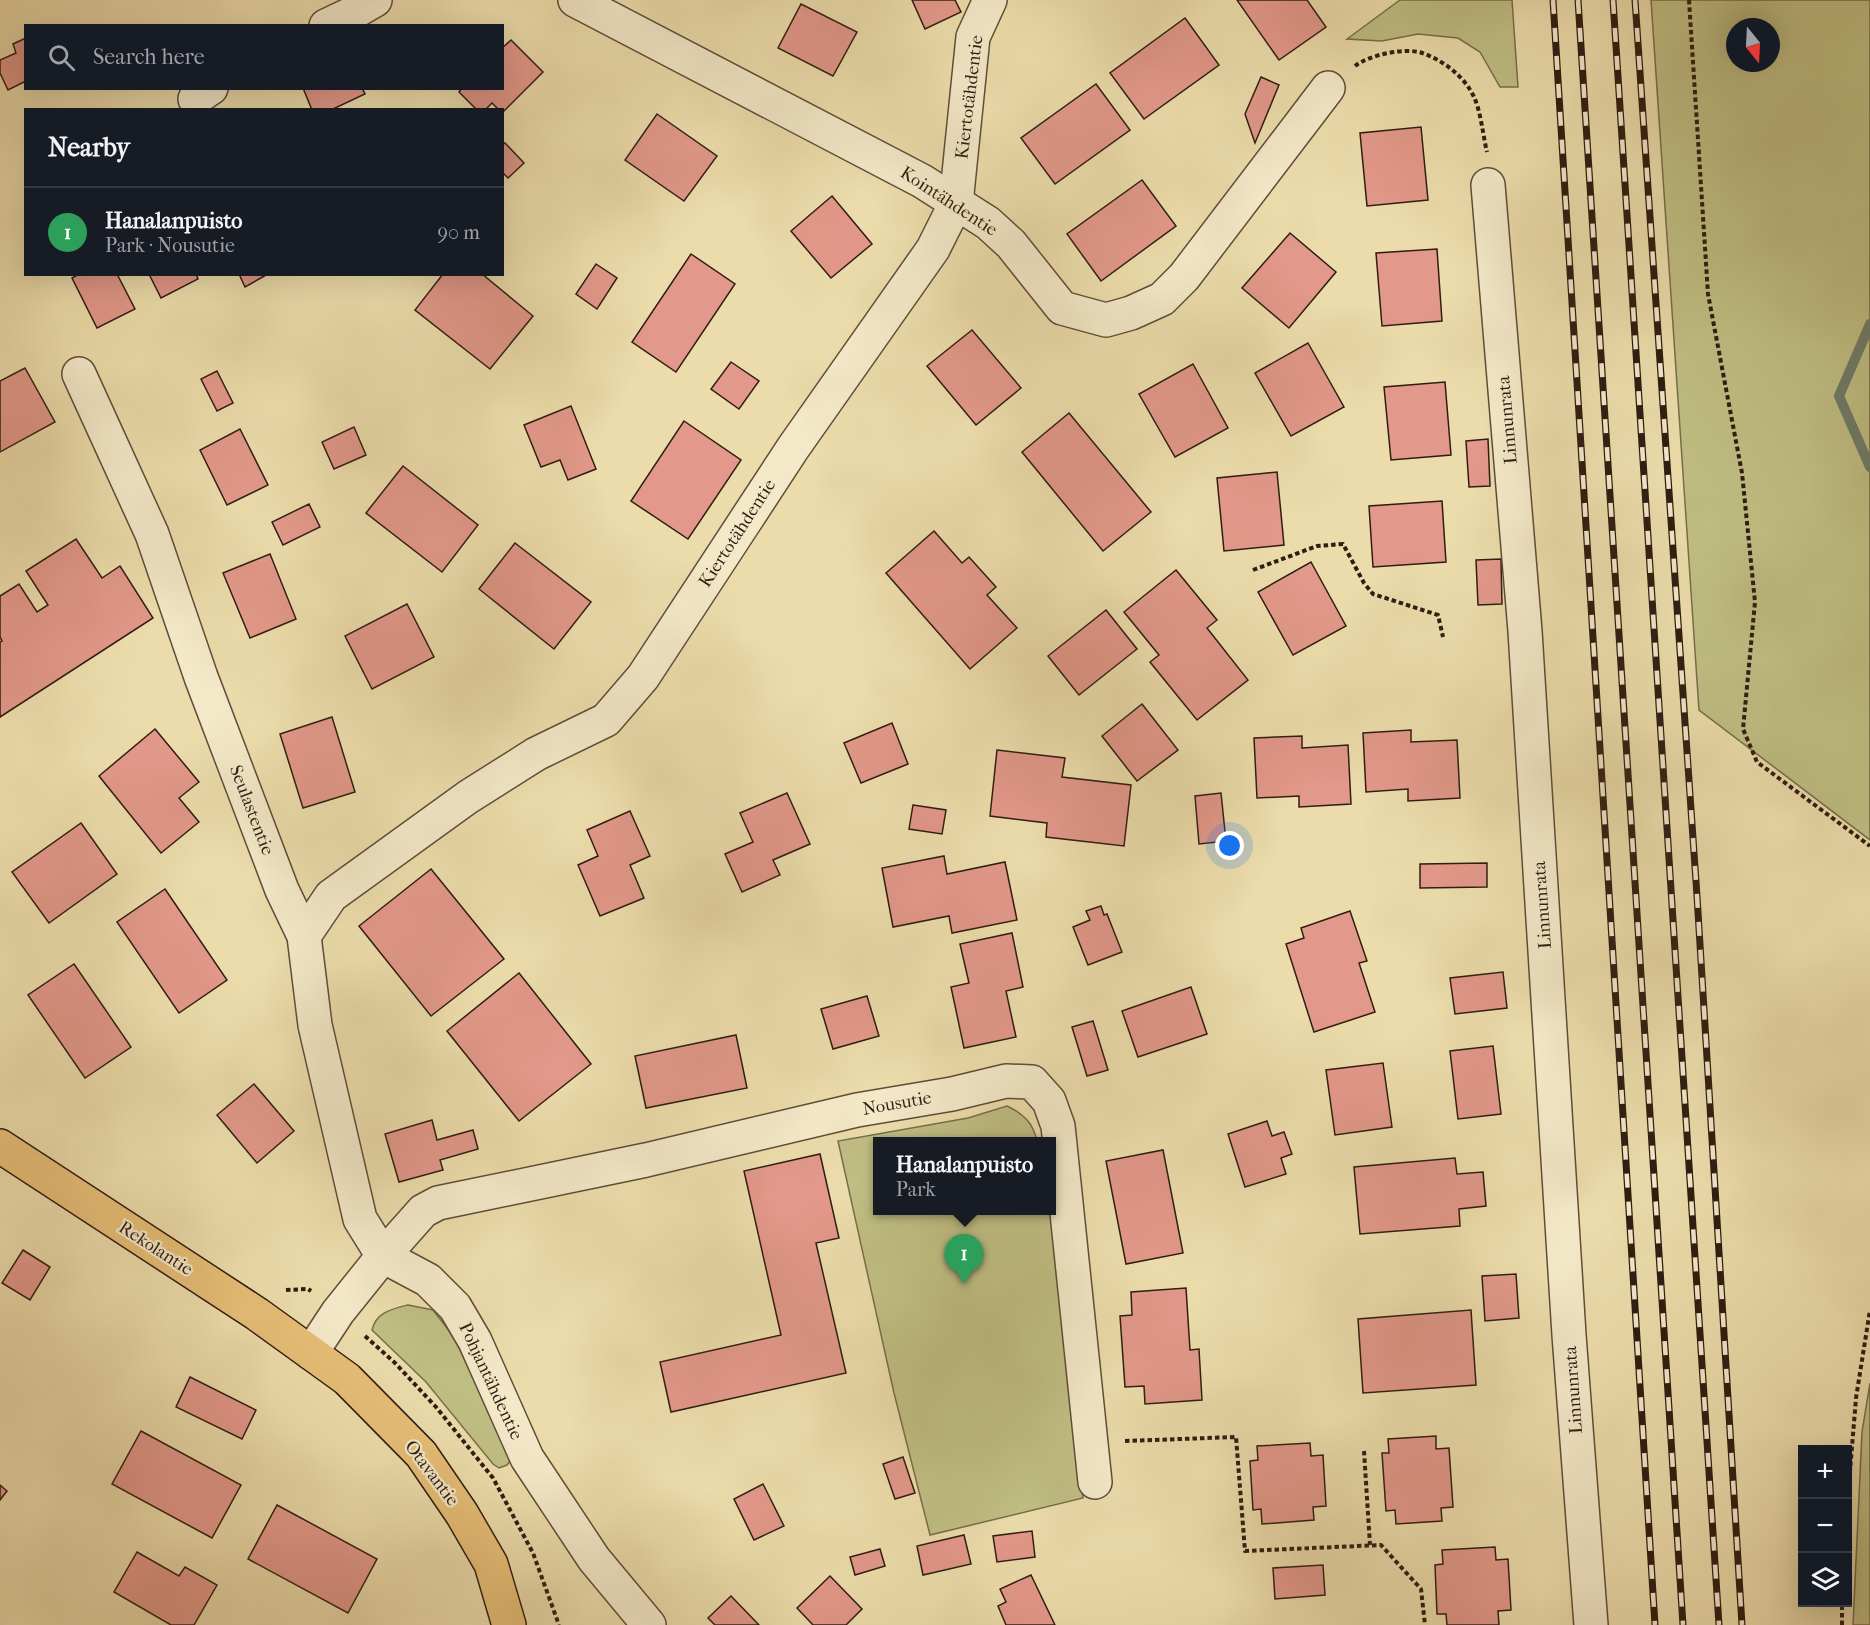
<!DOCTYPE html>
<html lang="en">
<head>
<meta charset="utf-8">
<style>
	:root { --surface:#171b24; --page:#242831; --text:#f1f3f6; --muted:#9ea1a6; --line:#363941; --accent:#ea580c }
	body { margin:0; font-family:"IM FELL French Canon",serif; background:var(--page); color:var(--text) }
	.controls { position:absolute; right:18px; bottom:18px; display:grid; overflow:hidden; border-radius:0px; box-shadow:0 6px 24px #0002 }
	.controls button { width:54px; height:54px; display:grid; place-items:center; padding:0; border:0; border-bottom:2px solid var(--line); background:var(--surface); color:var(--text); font:30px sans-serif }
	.compass { position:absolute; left:1726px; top:18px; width:54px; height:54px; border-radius:50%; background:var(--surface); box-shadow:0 6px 24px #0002; rotate:162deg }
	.you { position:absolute; left:1230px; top:846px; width:21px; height:21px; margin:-15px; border:4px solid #fff; border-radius:50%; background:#1a73e8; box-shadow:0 0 0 9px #1a73e833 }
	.badge { display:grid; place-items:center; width:39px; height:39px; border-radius:50%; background:var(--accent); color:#fff; font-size:20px; font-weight:700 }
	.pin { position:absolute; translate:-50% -50px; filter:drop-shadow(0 2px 3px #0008) }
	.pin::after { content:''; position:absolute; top:32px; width:21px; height:18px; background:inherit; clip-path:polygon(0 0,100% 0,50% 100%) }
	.popup { position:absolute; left:873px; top:1137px; width:183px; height:78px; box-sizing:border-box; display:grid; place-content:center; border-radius:0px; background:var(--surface); filter:drop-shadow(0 2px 4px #0005); font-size:20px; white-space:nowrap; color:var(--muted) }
	.popup b { font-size:22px; color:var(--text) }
	.popup::after { content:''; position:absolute; left:50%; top:100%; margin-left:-12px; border:12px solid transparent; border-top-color:var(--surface) }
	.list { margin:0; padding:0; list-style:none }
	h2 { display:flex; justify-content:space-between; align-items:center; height:78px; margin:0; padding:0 24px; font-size:26px }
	h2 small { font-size:20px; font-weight:400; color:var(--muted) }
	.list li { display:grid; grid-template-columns:39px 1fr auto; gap:18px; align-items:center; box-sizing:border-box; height:90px; padding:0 24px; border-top:2px solid var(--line) }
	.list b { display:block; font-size:22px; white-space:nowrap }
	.list p { margin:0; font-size:20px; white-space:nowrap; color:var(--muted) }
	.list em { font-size:20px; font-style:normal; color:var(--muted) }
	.icon { flex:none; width:33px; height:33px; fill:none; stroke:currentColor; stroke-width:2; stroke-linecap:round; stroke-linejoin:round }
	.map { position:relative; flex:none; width:1870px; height:1625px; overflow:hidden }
	.search { position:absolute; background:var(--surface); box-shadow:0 6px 24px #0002; left:24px; top:24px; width:480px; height:66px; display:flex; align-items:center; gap:15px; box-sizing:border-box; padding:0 21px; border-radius:0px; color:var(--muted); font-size:22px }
	.panel { position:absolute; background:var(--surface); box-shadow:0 6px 24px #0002; left:24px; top:108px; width:480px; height:168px; border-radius:0px }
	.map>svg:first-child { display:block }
	.green { fill:#bfbe83; stroke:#776e4a; stroke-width:1.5; fill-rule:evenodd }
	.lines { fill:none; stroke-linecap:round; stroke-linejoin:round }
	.stream { stroke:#6f7c6a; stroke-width:10 }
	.building { fill:#e2988a; stroke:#2f1d12; stroke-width:1.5 }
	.minor-casing { stroke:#5e4d38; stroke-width:36 }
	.major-casing { stroke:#2f1d12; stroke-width:36 }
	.path { stroke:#2f1d12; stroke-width:4; stroke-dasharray:4.5 3; stroke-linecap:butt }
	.minor { stroke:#f3e8c8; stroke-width:33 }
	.major { stroke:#e6be76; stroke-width:33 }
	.rail-casing { stroke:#2f1d12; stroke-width:7 }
	.rail { stroke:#f3e8c8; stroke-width:4.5; stroke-dasharray:14; stroke-linecap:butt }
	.labels { text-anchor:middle; stroke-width:4.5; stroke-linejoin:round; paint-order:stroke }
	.street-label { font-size:18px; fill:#2f1d12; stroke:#f3e8c8 }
</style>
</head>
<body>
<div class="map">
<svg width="1870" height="1625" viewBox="0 0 1870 1625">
	<rect width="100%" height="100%" fill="#ecdcab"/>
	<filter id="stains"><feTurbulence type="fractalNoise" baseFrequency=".00333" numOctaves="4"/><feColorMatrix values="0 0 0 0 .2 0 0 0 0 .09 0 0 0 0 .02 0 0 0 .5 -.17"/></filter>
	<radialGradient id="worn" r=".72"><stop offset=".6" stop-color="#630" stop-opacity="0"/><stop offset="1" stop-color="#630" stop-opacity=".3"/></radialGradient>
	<g class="green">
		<path d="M1400 0H1512L1518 87H1500L1480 52 1458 38 1418 34 1382 41 1347 39Z"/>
		<path d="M1651 0H1870V840L1699 710ZM1735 27H1771V63H1735Z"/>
		<path d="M1007 1106C1024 1114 1033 1123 1037 1141L877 1142V1210L1050 1211 1083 1498 930 1535 894 1393 838 1141 968 1118Z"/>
		<path d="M408 1305 433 1310 454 1337 511 1460 507 1465 499 1468 493 1464 426 1382 372 1330C376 1312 392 1309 408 1305Z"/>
		<path d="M1870 1383V1625H1853L1862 1432Z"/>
	</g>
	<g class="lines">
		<path class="stream" d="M1870 324 1839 396 1870 467"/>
	</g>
	<g class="building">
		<path d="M912 0H955L961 12 925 29Z"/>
		<path d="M1237 0H1307L1326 27 1279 60Z"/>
		<path d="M801 4 857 32 833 76 778 48Z"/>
		<path d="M1185 18 1219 65 1144 119 1110 73Z"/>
		<path d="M26 38V81L8 90 0 73V60L16 53 13 44Z"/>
		<path d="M511 40 543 72 502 113V110H499L492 103 485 110H477L459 92 462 88H502V48Z"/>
		<path d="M1261 77 1279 85 1255 143 1245 114Z"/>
		<path d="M1096 84 1130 130 1055 184 1021 138Z"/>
		<path d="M303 88H362L365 94 331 110H312Z"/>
		<path d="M657 114 717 156 684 201 625 160Z"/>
		<path d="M1421 127 1428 200 1367 206 1360 133Z"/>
		<path d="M505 143 524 163 508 178 502 172V145Z"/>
		<path d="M1142 180 1176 226 1101 281 1067 234Z"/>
		<path d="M832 196 872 244 831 278 791 231Z"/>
		<path d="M1290 233 1336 272 1289 328 1242 288Z"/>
		<path d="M1437 249 1442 321 1382 326 1376 253Z"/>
		<path d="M691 254 735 284 676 372 632 342Z"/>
		<path d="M596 264 617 278 597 309 576 294Z"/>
		<path d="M79 274H117L135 309 97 328 72 278Z"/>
		<path d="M149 274H196L198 279 161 298Z"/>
		<path d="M239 274H268L245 287Z"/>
		<path d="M443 274H482L533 316 490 369 415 310Z"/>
		<path d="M972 330 1021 388 976 425 927 366Z"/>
		<path d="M1308 343 1344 407 1291 436 1255 373Z"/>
		<path d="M731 362 759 381 739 409 711 389Z"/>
		<path d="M1193 364 1228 428 1175 457 1139 394Z"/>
		<path d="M25 368 55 422 0 452V381Z"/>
		<path d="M217 371 233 403 217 411 201 379Z"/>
		<path d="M1445 382 1451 455 1391 460 1384 387Z"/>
		<path d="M571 406 596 469 568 480 560 460 541 467 524 425Z"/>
		<path d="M1069 413 1151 512 1103 551 1022 452Z"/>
		<path d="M684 421 741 460 688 539 631 501Z"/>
		<path d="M354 427 366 455 334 469 322 442Z"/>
		<path d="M240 429 268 485 227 505 200 450Z"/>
		<path d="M1488 439 1490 486 1469 487 1466 441Z"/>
		<path d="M403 466 478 525 442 572 366 513Z"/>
		<path d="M1277 472 1284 545 1224 551 1217 478Z"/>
		<path d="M1442 501 1446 562 1373 567 1369 506Z"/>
		<path d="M309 504 320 527 283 545 272 522Z"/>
		<path d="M934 531 962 563 969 557 996 587 987 595 1017 628 970 669 886 573Z"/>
		<path d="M76 539 102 578 120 566 153 618 0 717V642L2 641 0 637V596L19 584 37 612 48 605 26 571Z"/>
		<path d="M515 543 591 602 554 649 479 589Z"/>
		<path d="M270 554 296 619 250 638 223 573Z"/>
		<path d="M1501 559 1502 604 1478 605 1476 560Z"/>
		<path d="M1311 562 1346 626 1293 655 1258 592Z"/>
		<path d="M1176 570 1217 620 1207 628 1248 680 1197 720 1150 662 1159 655 1124 612Z"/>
		<path d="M407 604 434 657 372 689 345 636Z"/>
		<path d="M1106 610 1137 649 1079 695 1048 656Z"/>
		<path d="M1142 704 1178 750 1137 781 1102 736Z"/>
		<path d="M332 717 355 792 303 808 280 734Z"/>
		<path d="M892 723 908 764 861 783 844 743Z"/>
		<path d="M155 729 199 782 179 798 199 822 161 853 99 776Z"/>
		<path d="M1411 730V742L1457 740 1460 798 1408 801V789L1366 792 1363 733Z"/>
		<path d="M1302 736V748L1348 745 1351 804 1299 807V796L1257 798 1254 738Z"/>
		<path d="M997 750 1065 758 1062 777 1131 785 1124 846 1046 837 1047 823 990 816Z"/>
		<path d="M787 793 810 844 773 860 780 875 742 892 725 854 753 842 740 813Z"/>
		<path d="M1221 793 1226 841 1199 844 1195 796Z"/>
		<path d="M913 805 946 810 942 834 909 829Z"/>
		<path d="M630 811 650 856 630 865 644 898 600 916 578 865 598 856 587 830Z"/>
		<path d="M81 823 117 874 49 923 12 872Z"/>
		<path d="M944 856 947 874 1005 862 1017 920 952 933 949 916 893 927 882 868Z"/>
		<path d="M1487 863V887L1420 888V864Z"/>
		<path d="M431 869 504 959 431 1016 359 926Z"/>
		<path d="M165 889 227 980 179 1013 117 922Z"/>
		<path d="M1101 906 1104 915 1107 914 1122 952 1088 965 1073 927 1090 920 1086 911Z"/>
		<path d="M1350 911 1367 961 1359 963 1375 1012 1314 1032 1286 944 1304 938 1301 928Z"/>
		<path d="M1012 933 1023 987 1006 991 1016 1037 964 1048 951 987 969 983 960 944Z"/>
		<path d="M74 964 131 1047 85 1078 28 995Z"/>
		<path d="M1503 972 1507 1008 1455 1014 1450 978Z"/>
		<path d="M519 973 591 1064 519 1121 447 1031Z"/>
		<path d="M1191 987 1207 1034 1138 1057 1122 1011Z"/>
		<path d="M867 996 879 1036 833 1049 821 1009Z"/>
		<path d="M1093 1021 1108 1070 1087 1076 1072 1027Z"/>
		<path d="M736 1035 747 1088 646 1108 635 1056Z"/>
		<path d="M1493 1046 1501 1114 1458 1119 1450 1051Z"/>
		<path d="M1383 1063 1392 1127 1335 1135 1326 1070Z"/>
		<path d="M254 1084 294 1131 257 1163 217 1115Z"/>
		<path d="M432 1120 437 1140 473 1130 478 1149 440 1160 443 1170 399 1182 385 1134Z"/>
		<path d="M1267 1121 1272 1136 1284 1132 1292 1154 1281 1158 1286 1174 1245 1187 1228 1134Z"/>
		<path d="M1163 1150 1183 1253 1126 1264 1106 1161Z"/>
		<path d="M820 1154 839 1238 816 1243 846 1373 671 1412 660 1362 781 1335 744 1171Z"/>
		<path d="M1455 1158 1457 1174 1483 1172 1486 1206 1459 1209 1460 1226 1360 1234 1354 1167Z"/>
		<path d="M23 1250 50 1267 30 1300 2 1283Z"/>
		<path d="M1516 1274 1519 1318 1485 1321 1482 1276Z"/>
		<path d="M1186 1288 1190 1350 1199 1349 1202 1400 1145 1404 1144 1386 1125 1387 1120 1316 1132 1315 1131 1292Z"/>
		<path d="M1471 1310 1476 1385 1363 1393 1358 1319Z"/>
		<path d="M190 1377 256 1410 242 1439 176 1407Z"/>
		<path d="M141 1431 241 1485 212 1538 112 1484Z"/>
		<path d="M1436 1436V1449L1449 1448 1453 1507 1441 1508 1442 1521 1396 1524 1395 1510 1386 1511 1382 1453H1389L1388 1439Z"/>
		<path d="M1310 1443 1311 1456 1323 1455 1326 1506 1313 1507 1314 1520 1262 1524 1261 1509 1253 1510 1250 1461 1258 1460 1257 1446Z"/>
		<path d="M903 1457 915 1493 895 1499 883 1464Z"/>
		<path d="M763 1484 784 1526 754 1540 734 1499Z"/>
		<path d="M0 1485 7 1491 0 1500Z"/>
		<path d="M277 1505 377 1559 348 1613 248 1559Z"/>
		<path d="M1032 1531 1035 1557 997 1562 993 1536Z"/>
		<path d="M964 1535 971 1564 923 1575 917 1546Z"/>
		<path d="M1495 1547 1496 1560 1508 1559 1511 1610 1498 1611 1499 1625H1447L1446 1614H1437L1435 1565 1443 1564 1442 1550Z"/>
		<path d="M880 1549 885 1566 855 1575 850 1557Z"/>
		<path d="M137 1552 179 1576 185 1567 217 1585 194 1625H171L114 1592Z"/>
		<path d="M1323 1565 1325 1595 1275 1599 1273 1568Z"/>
		<path d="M1031 1575 1055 1625H1006L998 1606 1006 1602 1000 1589Z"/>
		<path d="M830 1576 862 1609 846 1625H813L797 1608Z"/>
		<path d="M731 1596 759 1625H715L708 1618Z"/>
	</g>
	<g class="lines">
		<defs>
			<g id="minor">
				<path d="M575 0 922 181 988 223 1011 244 1062 308 1106 320 1131 313 1162 299 1184 277 1328 88"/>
				<path d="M326 26 351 14 375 0"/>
				<path d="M195 99 211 88"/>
				<path d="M1488 185 1525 631 1569 1335 1591 1625"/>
				<path d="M79 374 152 534 201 677 282 890 304 936 315 1025 360 1219 383 1256 423 1211 438 1203 646 1160 857 1110 952 1094 1006 1081 1032 1082 1049 1101 1058 1126 1095 1482"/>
				<path d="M304 936 331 896 468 797 536 754 606 720 643 677 793 448 933 249 956 203 973 37 990 0"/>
				<path d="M311 1353 338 1312 383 1256 428 1280 455 1307 475 1341 527 1458 594 1559 649 1625"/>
			</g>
			<path id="major" d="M0 1146 257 1314 347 1379 421 1454 462 1514 491 1564 509 1625"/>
		</defs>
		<use href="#minor" class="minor-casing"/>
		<use href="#major" class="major-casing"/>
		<g class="path">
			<path d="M1689 0 1708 294 1742 473 1755 602 1743 729 1757 762 1870 846"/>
			<path d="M1355 66C1369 55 1405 47 1422 53 1443 60 1465 77 1474 97 1481 112 1483 136 1487 152"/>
			<path d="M1253 570 1317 546 1343 544 1364 583 1373 594 1438 615 1443 637"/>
			<path d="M286 1290 308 1289 311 1291"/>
			<path d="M365 1336 395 1363 436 1407 493 1478 533 1553 559 1625"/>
			<path d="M1125 1441 1236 1437 1245 1551 1381 1545 1421 1589 1425 1625"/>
			<path d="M1364 1451 1370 1545"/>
			<path d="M1848 1496 1856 1398 1870 1310"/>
			<path d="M1842 1625V1602"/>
		</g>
		<use href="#minor" class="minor"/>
		<use href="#major" class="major"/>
		<defs>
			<g id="rail">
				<path d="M1553 0 1655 1625"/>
				<path d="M1578 0 1683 1625"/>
				<path d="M1613 0 1719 1625"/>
				<path d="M1635 0 1697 896 1742 1625"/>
			</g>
		</defs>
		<use href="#rail" class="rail-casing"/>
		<use href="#rail" class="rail"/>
	</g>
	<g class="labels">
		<g class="street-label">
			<text transform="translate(969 97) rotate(-83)" y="6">Kiertotähdentie</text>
			<text transform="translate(949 201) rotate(33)" y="6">Kointähdentie</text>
			<text transform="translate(1507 420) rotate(-95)" y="6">Linnunrata</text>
			<text transform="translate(737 533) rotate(-57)" y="6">Kiertotähdentie</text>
			<text transform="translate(252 810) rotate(69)" y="6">Seulastentie</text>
			<text transform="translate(1542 905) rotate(-94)" y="6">Linnunrata</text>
			<text transform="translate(897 1103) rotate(-10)" y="6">Nousutie</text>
			<text transform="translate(156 1248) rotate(33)" y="6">Rekolantie</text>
			<text transform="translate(491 1381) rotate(65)" y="6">Pohjantähdentie</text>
			<text transform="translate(1573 1390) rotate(-94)" y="6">Linnunrata</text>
			<text transform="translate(432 1473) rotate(53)" y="6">Otavantie</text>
		</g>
	</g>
	<rect width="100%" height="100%" filter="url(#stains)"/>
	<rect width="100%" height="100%" fill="url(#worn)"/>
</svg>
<div class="controls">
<button>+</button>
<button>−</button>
<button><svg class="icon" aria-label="layers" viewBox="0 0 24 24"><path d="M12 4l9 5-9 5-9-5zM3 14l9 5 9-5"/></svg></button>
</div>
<svg class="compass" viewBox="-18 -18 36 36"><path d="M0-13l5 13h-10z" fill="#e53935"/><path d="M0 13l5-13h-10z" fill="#9ea1a6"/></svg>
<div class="you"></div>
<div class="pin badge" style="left:964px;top:1284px;background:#2e9e5b">1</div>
<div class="popup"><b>Hanalanpuisto</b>Park</div>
<div class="search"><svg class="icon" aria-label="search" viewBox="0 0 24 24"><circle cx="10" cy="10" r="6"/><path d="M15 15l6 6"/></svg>Search here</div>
<section class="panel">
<h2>Nearby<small></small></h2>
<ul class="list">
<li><span class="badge" style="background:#2e9e5b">1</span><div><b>Hanalanpuisto</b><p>Park · Nousutie</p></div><em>90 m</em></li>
</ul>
</section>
</div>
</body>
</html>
